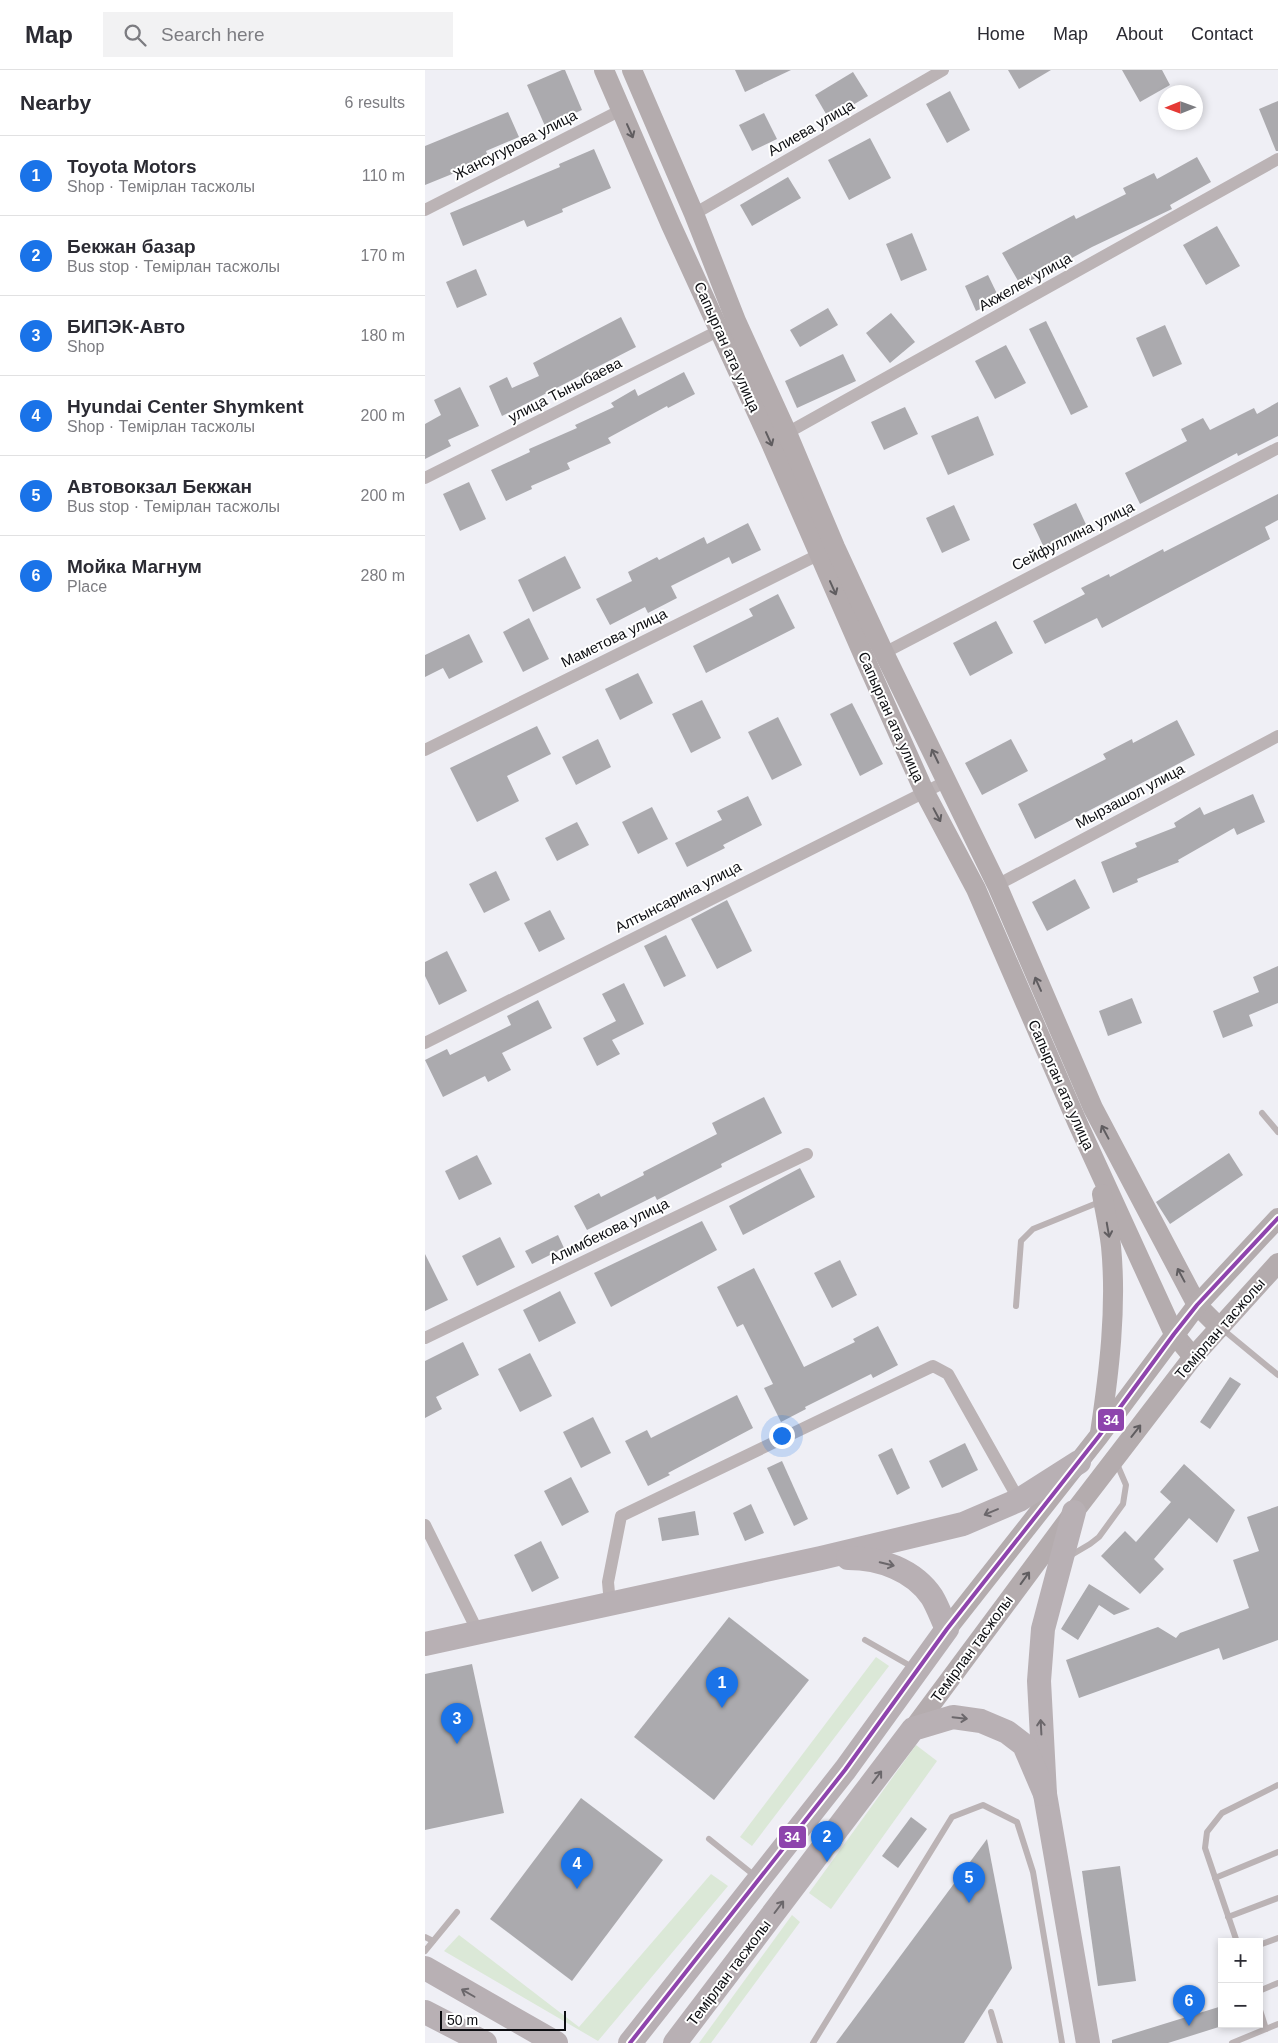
<!DOCTYPE html>
<html lang="en">
<head>
<meta charset="utf-8">
<style>
	:root { --surface:#fff; --page:#f2f2f3; --text:#2b2b33; --muted:#7c7c81; --line:#e1e1e2; --accent:#1a73e8 }
	body { margin:0; font-family:Arial,sans-serif; background:var(--page); color:var(--text) }
	.controls { position:absolute; right:15px; bottom:15px; display:grid; overflow:hidden; border-radius:0px; box-shadow:0 2px 8px #0003 }
	.controls button { width:45px; height:45px; display:grid; place-items:center; padding:0; border:0; border-bottom:1px solid var(--line); background:var(--surface); color:var(--text); font:25px sans-serif }
	.compass { position:absolute; left:733px; top:15px; width:45px; height:45px; border-radius:50%; background:var(--surface); box-shadow:0 2px 8px #0003; rotate:269deg }
	.scale { position:absolute; left:15px; bottom:12px; width:126px; box-sizing:border-box; padding-left:5px; border:2px solid #0d0e12; border-top:0; font-size:14px; line-height:18px; white-space:nowrap; color:#0d0e12; -webkit-text-stroke:4px #fff; paint-order:stroke }
	.you { position:absolute; left:356px; top:1365px; width:18px; height:18px; margin:-12px; border:4px solid #fff; border-radius:50%; background:#1a73e8; box-shadow:0 0 0 8px #1a73e833 }
	.badge { display:grid; place-items:center; width:32px; height:32px; border-radius:50%; background:var(--accent); color:#fff; font-size:16px; font-weight:700 }
	.pin { position:absolute; translate:-50% -41px; filter:drop-shadow(0 1px 2px #0008) }
	.pin::after { content:''; position:absolute; top:26px; width:18px; height:15px; background:inherit; clip-path:polygon(0 0,100% 0,50% 100%) }
	.list { margin:0; padding:0; list-style:none }
	h2 { display:flex; justify-content:space-between; align-items:center; height:65px; margin:0; padding:0 20px; font-size:21px }
	h2 small { font-size:16px; font-weight:400; color:var(--muted) }
	.list li { display:grid; grid-template-columns:32px 1fr auto; gap:15px; align-items:center; box-sizing:border-box; height:80px; padding:0 20px; border-top:1px solid var(--line) }
	.list b { display:block; font-size:19px; white-space:nowrap }
	.list p { margin:0; font-size:16px; white-space:nowrap; color:var(--muted) }
	.list em { font-size:16px; font-style:normal; color:var(--muted) }
	.icon { flex:none; width:28px; height:28px; fill:none; stroke:currentColor; stroke-width:2; stroke-linecap:round; stroke-linejoin:round }
	.map { position:relative; flex:none; width:853px; height:1973px; overflow:hidden }
	header { display:flex; align-items:center; gap:30px; box-sizing:border-box; height:70px; padding:0 25px; background:var(--surface); border-bottom:1px solid var(--line) }
	header strong { font-size:24px }
	nav { display:flex; gap:28px; margin-inline-start:auto; font-size:18px }
	.search { width:350px; height:45px; background:var(--page); display:flex; align-items:center; gap:12px; box-sizing:border-box; padding:0 18px; border-radius:0px; color:var(--muted); font-size:19px }
	main { display:flex }
	aside { flex:1; background:var(--surface) }
	.map>svg:first-child { display:block }
	.green { fill:#dbe8d7 }
	.building { fill:#abaaae }
	.lines { fill:none; stroke-linecap:round; stroke-linejoin:round }
	.lane { stroke:#bbb3b5; stroke-width:6 }
	.street { stroke:#bbb3b5; stroke-width:12 }
	.primary { stroke:#b4acae; stroke-width:20 }
	.highway { stroke:#b8b0b4; stroke-width:24 }
	.bus-1-casing { stroke:#fff; stroke-width:8 }
	.bus-1 { stroke:#8e44ad; stroke-width:4 }
	.oneway { stroke:#605d60 }
	.oneway2 { stroke:#6b676b }
	.labels { text-anchor:middle; stroke-width:4; stroke-linejoin:round; paint-order:stroke }
	.street-label { font-size:15px; fill:#0d0e12; stroke:#fff }
	.line-badge { stroke:#fff; stroke-width:2 }
	.badge-label { font-size:14px; text-anchor:middle; font-weight:bold; fill:#fff }
</style>
</head>
<body>
<header>
<strong>Map</strong>
<div class="search"><svg class="icon" aria-label="search" viewBox="0 0 24 24"><circle cx="10" cy="10" r="6"/><path d="M15 15l6 6"/></svg>Search here</div>
<nav><a>Home</a><a>Map</a><a>About</a><a>Contact</a></nav>
</header>
<main>
<aside>
<h2>Nearby<small>6 results</small></h2>
<ul class="list">
<li><span class="badge">1</span><div><b>Toyota Motors</b><p>Shop · Темірлан тасжолы</p></div><em>110 m</em></li>
<li><span class="badge">2</span><div><b>Бекжан базар</b><p>Bus stop · Темірлан тасжолы</p></div><em>170 m</em></li>
<li><span class="badge">3</span><div><b>БИПЭК-Авто</b><p>Shop</p></div><em>180 m</em></li>
<li><span class="badge">4</span><div><b>Hyundai Center Shymkent</b><p>Shop · Темірлан тасжолы</p></div><em>200 m</em></li>
<li><span class="badge">5</span><div><b>Автовокзал Бекжан</b><p>Bus stop · Темірлан тасжолы</p></div><em>200 m</em></li>
<li><span class="badge">6</span><div><b>Мойка Магнум</b><p>Place</p></div><em>280 m</em></li>
</ul>
</aside>
<div class="map">
<svg width="853" height="1973" viewBox="0 0 853 1973">
	<rect width="100%" height="100%" fill="#efeff5"/>
	<g class="green">
		<path d="M451 1587 464 1596 327 1776 315 1767Z"/>
		<path d="M491 1675 512 1691 406 1839 384 1823Z"/>
		<path d="M286 1804 303 1816 173 1971 19 1881 34 1865 154 1957Z"/>
		<path d="M367 1845 375 1852 286 1973H274Z"/>
	</g>
	<g class="building">
		<path d="M137 0H140L157 40 120 56 102 15Z"/>
		<path d="M310 0H366L320 22Z"/>
		<path d="M583 0H626L594 19Z"/>
		<path d="M697 0H737L745 15 715 32Z"/>
		<path d="M428 2 443 26 404 49 390 25Z"/>
		<path d="M525 21 545 60 522 73 501 34Z"/>
		<path d="M853 31V81H851L834 39Z"/>
		<path d="M83 42 94 67 61 81 64 89 0 115V76Z"/>
		<path d="M339 43 352 69 327 81 314 55Z"/>
		<path d="M445 68 466 108 424 130 403 90Z"/>
		<path d="M169 79 186 118 137 139 138 142 102 157 99 150 38 176 25 143 135 97 134 94Z"/>
		<path d="M772 87 786 112 745 135 747 139 667 177 596 216 577 183 649 145 651 149 701 124 698 118 729 103 732 109Z"/>
		<path d="M363 107 376 128 327 156 315 135Z"/>
		<path d="M792 156 815 196 781 215 758 175Z"/>
		<path d="M487 163 502 200 476 211 461 174Z"/>
		<path d="M51 199 62 225 32 238 21 212Z"/>
		<path d="M563 205 575 230 551 241 540 216Z"/>
		<path d="M403 238 413 255 375 277 365 260Z"/>
		<path d="M466 243 490 272 465 293 441 263Z"/>
		<path d="M196 247 211 277 77 346 64 316 82 307 87 318 114 306 108 293Z"/>
		<path d="M621 251 663 337 646 345 604 259Z"/>
		<path d="M740 255 757 294 728 307 711 268Z"/>
		<path d="M581 275 601 313 570 329 550 291Z"/>
		<path d="M418 284 431 311 372 338 360 311Z"/>
		<path d="M259 302 270 324 243 338 242 336 183 368 186 373 142 393 145 399 106 416 107 419 81 431 66 400 105 382 104 379 152 358 150 355 189 337 186 333 210 319 213 326Z"/>
		<path d="M35 317 54 356 23 370 26 376 0 389V354L16 345 9 330Z"/>
		<path d="M853 332V366L813 386 812 383 715 434 700 403 762 371 756 359 778 348 785 360 829 338 832 344Z"/>
		<path d="M480 337 493 364 459 380 446 352Z"/>
		<path d="M553 346 569 385 523 405 506 366Z"/>
		<path d="M44 412 61 449 35 461 18 424Z"/>
		<path d="M853 424V450L840 457 845 469 677 558 672 548 620 574 608 551 660 524 656 518 684 504 685 507 738 479 739 482Z"/>
		<path d="M651 433 665 463 622 484 608 454Z"/>
		<path d="M529 435 545 470 517 483 501 448Z"/>
		<path d="M323 453 336 480 307 494 304 487 246 516 252 528 223 543 220 537 185 555 171 529 207 511 203 502 232 487 234 490 279 467 282 474Z"/>
		<path d="M140 486 156 518 108 542 93 510Z"/>
		<path d="M353 524 370 558 281 603 268 576 328 546 324 539Z"/>
		<path d="M104 548 124 589 98 602 78 562Z"/>
		<path d="M571 551 588 583 545 606 528 573Z"/>
		<path d="M44 564 58 592 24 609 18 598 0 607V585Z"/>
		<path d="M213 603 228 633 195 650 180 619Z"/>
		<path d="M277 630 296 668 266 683 247 644Z"/>
		<path d="M427 633 458 694 435 706 405 644Z"/>
		<path d="M353 647 377 695 347 710 323 662Z"/>
		<path d="M752 650 770 685 610 769 593 734 681 689 678 684 707 669 708 673Z"/>
		<path d="M112 656 126 684 82 706 94 731 52 752 25 698Z"/>
		<path d="M173 669 186 697 151 715 137 687Z"/>
		<path d="M586 669 603 701 557 725 540 693Z"/>
		<path d="M828 724 840 752 812 765 809 758 753 790 754 792 712 809 713 812 688 823 676 792 712 777 710 773 751 757 749 753 775 737 779 745Z"/>
		<path d="M323 726 337 755 298 775 300 778 262 797 250 773 297 750 292 741Z"/>
		<path d="M227 737 243 769 213 784 197 752Z"/>
		<path d="M152 752 164 775 132 791 120 768Z"/>
		<path d="M71 801 85 830 59 843 44 814Z"/>
		<path d="M650 809 665 838 622 861 607 832Z"/>
		<path d="M302 830 327 881 292 899 266 849Z"/>
		<path d="M125 840 140 869 114 882 99 853Z"/>
		<path d="M241 865 261 906 239 917 219 876Z"/>
		<path d="M22 881 42 921 14 935 0 906V892Z"/>
		<path d="M853 896V933L824 945 828 956 798 968 788 941 834 922 828 907Z"/>
		<path d="M199 913 219 954 187 970 195 984 172 996 158 968 191 951 177 924Z"/>
		<path d="M707 928 717 953 683 966 674 941Z"/>
		<path d="M113 930 127 958 77 983 86 1000 63 1012 60 1006 18 1027 0 990 22 979 25 985 86 955 82 946Z"/>
		<path d="M339 1027 357 1063 296 1094 297 1097 232 1130 230 1126 162 1160 149 1136 174 1123 176 1127 219 1105 218 1102 292 1064 287 1053Z"/>
		<path d="M804 1083 818 1105 745 1154 731 1132Z"/>
		<path d="M52 1085 67 1114 34 1130 20 1101Z"/>
		<path d="M375 1098 390 1127 318 1165 304 1136Z"/>
		<path d="M277 1151 292 1180 186 1237 169 1203Z"/>
		<path d="M133 1165 139 1178 107 1194 100 1181Z"/>
		<path d="M75 1167 90 1197 52 1216 37 1186Z"/>
		<path d="M0 1184 23 1230 0 1241Z"/>
		<path d="M415 1190 432 1225 407 1238 389 1203Z"/>
		<path d="M329 1198 379 1297 430 1272 428 1269 453 1256 473 1295 448 1308 446 1304 380 1337 381 1339 356 1352 339 1318 348 1314 318 1254 312 1257 292 1217Z"/>
		<path d="M135 1221 151 1253 114 1272 98 1240Z"/>
		<path d="M38 1272 54 1305 11 1327 17 1339 0 1348V1291Z"/>
		<path d="M105 1283 127 1326 95 1342 73 1299Z"/>
		<path d="M805 1307 816 1314 785 1359 775 1352Z"/>
		<path d="M312 1325 328 1358 243 1403 245 1405 223 1416 200 1371 222 1360 226 1368Z"/>
		<path d="M168 1347 186 1383 156 1398 138 1362Z"/>
		<path d="M540 1373 553 1400 517 1418 504 1391Z"/>
		<path d="M467 1378 485 1418 472 1425 453 1385Z"/>
		<path d="M357 1391 383 1449 369 1456 342 1398Z"/>
		<path d="M759 1394 810 1440 792 1473 764 1448 729 1489 739 1499 715 1524 676 1486 700 1461 711 1472 746 1432 735 1422Z"/>
		<path d="M146 1407 164 1442 137 1456 119 1421Z"/>
		<path d="M326 1434 339 1463 320 1471 308 1443Z"/>
		<path d="M853 1436V1570L798 1590 794 1578 654 1628 641 1590 733 1557 751 1568 755 1563 824 1538 808 1490 834 1481 822 1447Z"/>
		<path d="M270 1441 274 1465 237 1471 233 1448Z"/>
		<path d="M116 1471 134 1508 107 1522 89 1485Z"/>
		<path d="M664 1514 705 1539 689 1545 674 1535 653 1570 636 1559Z"/>
		<path d="M304 1547 384 1610 289 1730 209 1667Z"/>
		<path d="M47 1594 79 1743 0 1760V1604Z"/>
		<path d="M156 1728 238 1790 147 1911 65 1849Z"/>
		<path d="M486 1747 502 1759 473 1798 457 1786Z"/>
		<path d="M562 1769 587 1898 539 1973H411Z"/>
		<path d="M695 1796 711 1911 673 1916 657 1801Z"/>
		<path d="M797 1936V1956L743 1973H687V1970Z"/>
	</g>
	<g class="lines">
		<g class="lane">
			<path d="M837 1043 853 1062"/>
			<path d="M591 1236 596 1171 608 1159 677 1131"/>
			<path d="M796 1258 853 1305"/>
			<path d="M643 1487 665 1474 674 1467 698 1434 701 1415 692 1394"/>
			<path d="M440 1570 489 1598"/>
			<path d="M284 1769 330 1806"/>
			<path d="M790 1808 853 1782"/>
			<path d="M803 1847 853 1828"/>
			<path d="M0 1867 8 1871"/>
			<path d="M812 1872 780 1778 782 1762 797 1743 853 1715"/>
			<path d="M834 1875 853 1868"/>
			<path d="M0 1881 32 1842"/>
			<path d="M834 1921 853 1913"/>
			<path d="M834 1937 841 1959"/>
			<path d="M566 1942 575 1973"/>
			<path d="M388 1973 527 1747 558 1735 592 1752 608 1802 637 1973"/>
			<path d="M807 1973 853 1954"/>
		</g>
		<g class="street">
			<path d="M0 140 196 40"/>
			<path d="M269 144 518 0"/>
			<path d="M362 363 853 89"/>
			<path d="M0 408 295 260"/>
			<path d="M459 583 853 378"/>
			<path d="M0 680 393 485"/>
			<path d="M572 815 853 666"/>
			<path d="M0 973 522 711"/>
			<path d="M0 1268 382 1084"/>
			<path d="M0 1455 53 1562"/>
			<path d="M185 1534 183 1512 196 1446 508 1296 523 1304 594 1430"/>
		</g>
		<g class="primary">
			<path d="M179 0 246 155 345 371 441 591 499 721 551 819 653 1054 749 1264 768 1287"/>
			<path d="M207 0 269 144 311 251 362 363 410 477 459 583 572 815 668 1038 772 1235 795 1258"/>
			<path d="M675 1363C684 1303 692 1238 686 1176 684 1159 680 1141 677 1124"/>
			<path d="M522 1559 674 1366 772 1235 853 1148"/>
			<path d="M488 1659 649 1442 768 1287 853 1193"/>
		</g>
		<g class="highway">
			<path d="M649 1442 618 1559 614 1611 620 1724 663 1973"/>
			<path d="M0 1574 396 1488 538 1454 594 1430 654 1392"/>
			<path d="M0 1898 131 1973"/>
			<path d="M0 1942 60 1973"/>
			<path d="M205 1973 420 1700 522 1559C517 1549 513 1537 507 1527 489 1500 455 1488 423 1488"/>
			<path d="M250 1973 488 1659 528 1647 556 1651 582 1662 599 1675 620 1724"/>
		</g>
		<defs>
			<path id="bus-1" d="M205 1973 420 1700 522 1559 674 1366 749 1264 772 1235 853 1148"/>
		</defs>
		<use href="#bus-1" class="bus-1-casing"/>
		<use href="#bus-1" class="bus-1"/>
	</g>
	<defs><path id="oneway-shaft" d="M-6 0H5M1.5-3L5.5 0L1.5 3" fill="none" stroke-width="1.6" stroke-linecap="round" stroke-linejoin="round" transform="scale(1.25)"/></defs>
	<g class="oneway">
		<use href="#oneway-shaft" transform="translate(205 61) rotate(66)"/>
		<use href="#oneway-shaft" transform="translate(344 369) rotate(66)"/>
		<use href="#oneway-shaft" transform="translate(408 518) rotate(66)"/>
		<use href="#oneway-shaft" transform="translate(510 686) rotate(-116)"/>
		<use href="#oneway-shaft" transform="translate(512 745) rotate(62)"/>
		<use href="#oneway-shaft" transform="translate(613 914) rotate(-114)"/>
		<use href="#oneway-shaft" transform="translate(680 1062) rotate(-118)"/>
		<use href="#oneway-shaft" transform="translate(683 1160) rotate(80)"/>
		<use href="#oneway-shaft" transform="translate(756 1205) rotate(-118)"/>
		<use href="#oneway-shaft" transform="translate(711 1361) rotate(-52)"/>
		<use href="#oneway-shaft" transform="translate(600 1508) rotate(-54)"/>
	</g>
	<g class="oneway2">
		<use href="#oneway-shaft" transform="translate(566 1442) rotate(157)"/>
		<use href="#oneway-shaft" transform="translate(462 1494) rotate(14)"/>
		<use href="#oneway-shaft" transform="translate(535 1648) rotate(6)"/>
		<use href="#oneway-shaft" transform="translate(616 1657) rotate(-93)"/>
		<use href="#oneway-shaft" transform="translate(452 1707) rotate(-53)"/>
		<use href="#oneway-shaft" transform="translate(354 1837) rotate(-53)"/>
		<use href="#oneway-shaft" transform="translate(43 1923) rotate(-150)"/>
	</g>
	<g class="labels">
		<g class="street-label">
			<text transform="translate(386 58) rotate(-30)" y="5">Алиева улица</text>
			<text transform="translate(90 75) rotate(-27)" y="5">Жансугурова улица</text>
			<text transform="translate(600 212) rotate(-29)" y="5">Акжелек улица</text>
			<text transform="translate(302 277) rotate(66)" y="5">Сапырган ата улица</text>
			<text transform="translate(140 320) rotate(-27)" y="5">улица Тыныбаева</text>
			<text transform="translate(648 466) rotate(-27)" y="5">Сейфуллина улица</text>
			<text transform="translate(189 568) rotate(-26)" y="5">Маметова улица</text>
			<text transform="translate(466 647) rotate(66)" y="5">Сапырган ата улица</text>
			<text transform="translate(705 726) rotate(-28)" y="5">Мырзашол улица</text>
			<text transform="translate(253 827) rotate(-27)" y="5">Алтынсарина улица</text>
			<text transform="translate(636 1015) rotate(66)" y="5">Сапырган ата улица</text>
			<text transform="translate(184 1161) rotate(-26)" y="5">Алимбекова улица</text>
			<text transform="translate(795 1259) rotate(-49)" y="5">Темірлан тасжолы</text>
			<text transform="translate(547 1579) rotate(-54)" y="5">Темірлан тасжолы</text>
			<text transform="translate(304 1903) rotate(-53)" y="5">Темірлан тасжолы</text>
		</g>
	</g>
	<g class="line-badge">
		<rect x="672" y="1338" width="28" height="24" rx="5" fill="#8e44ad"/>
		<rect x="353" y="1755" width="29" height="24" rx="5" fill="#8e44ad"/>
	</g>
	<g class="badge-label">
		<text x="686" y="1355">34</text>
		<text x="367" y="1772">34</text>
	</g>
</svg>
<div class="controls">
<button>+</button>
<button>−</button>
</div>
<svg class="compass" viewBox="-18 -18 36 36"><path d="M0-13l5 13h-10z" fill="#e53935"/><path d="M0 13l5-13h-10z" fill="#7c7c81"/></svg>
<div class="scale">50 m</div>
<div class="you"></div>
<div class="pin badge" style="left:297px;top:1638px">1</div>
<div class="pin badge" style="left:402px;top:1792px">2</div>
<div class="pin badge" style="left:32px;top:1674px">3</div>
<div class="pin badge" style="left:152px;top:1819px">4</div>
<div class="pin badge" style="left:544px;top:1833px">5</div>
<div class="pin badge" style="left:764px;top:1956px">6</div>
</div>
</main>
</body>
</html>
